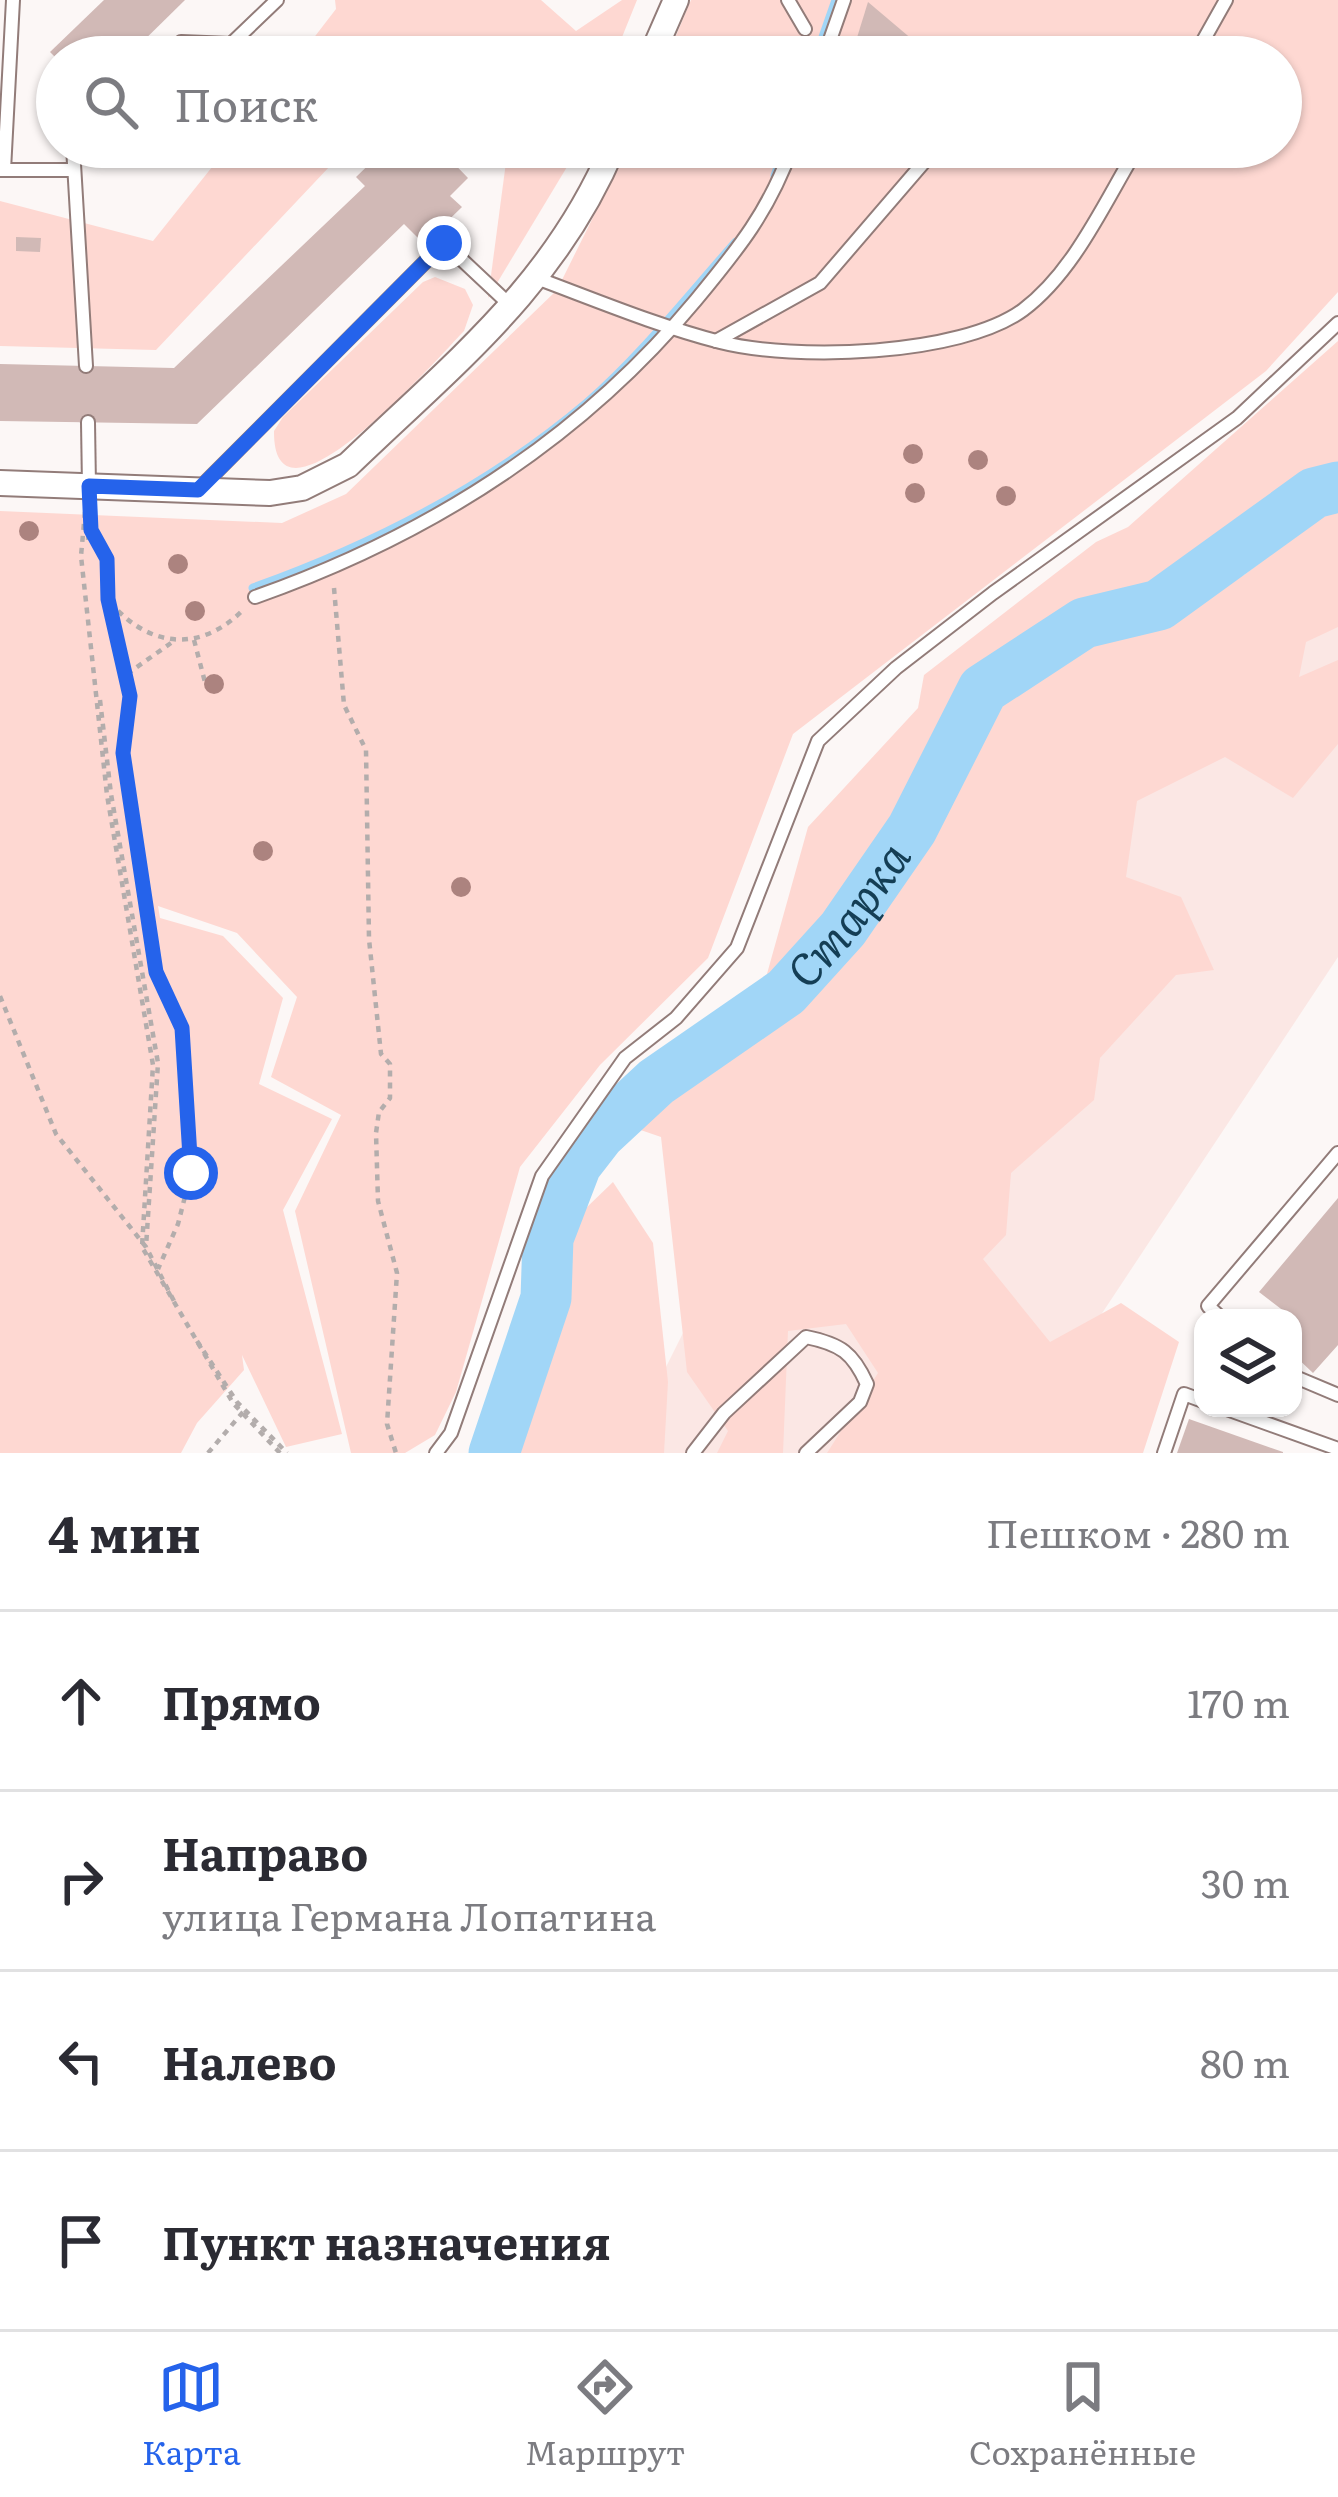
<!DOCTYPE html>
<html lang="ru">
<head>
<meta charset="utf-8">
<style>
	:root { --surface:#fff; --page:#f2f2f3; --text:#2b2b33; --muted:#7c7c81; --line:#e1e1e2; --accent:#2563eb }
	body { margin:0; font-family:Literata,serif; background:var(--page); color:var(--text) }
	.controls { position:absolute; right:36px; bottom:36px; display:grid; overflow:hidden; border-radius:24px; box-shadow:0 3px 9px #0004 }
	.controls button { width:108px; height:108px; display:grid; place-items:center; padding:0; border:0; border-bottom:3px solid var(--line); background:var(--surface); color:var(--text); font:60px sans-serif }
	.stop { position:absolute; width:36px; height:36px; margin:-27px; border:9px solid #2563eb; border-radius:50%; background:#fff }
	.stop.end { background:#2563eb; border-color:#fff; box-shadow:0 3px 12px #0008 }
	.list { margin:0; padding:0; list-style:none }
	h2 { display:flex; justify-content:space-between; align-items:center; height:156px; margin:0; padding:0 48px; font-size:51px }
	h2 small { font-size:39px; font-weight:400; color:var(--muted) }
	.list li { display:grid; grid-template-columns:78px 1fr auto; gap:36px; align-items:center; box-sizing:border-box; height:180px; padding:0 48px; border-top:3px solid var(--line) }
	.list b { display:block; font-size:45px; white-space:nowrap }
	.list p { margin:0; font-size:39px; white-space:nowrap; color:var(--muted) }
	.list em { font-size:39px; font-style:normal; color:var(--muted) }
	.icon { flex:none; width:66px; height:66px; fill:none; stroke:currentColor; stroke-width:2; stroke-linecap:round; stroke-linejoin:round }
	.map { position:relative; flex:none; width:1338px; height:1453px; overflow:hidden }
	.search { position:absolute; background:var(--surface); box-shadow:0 3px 9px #0004; left:36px; right:36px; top:36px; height:132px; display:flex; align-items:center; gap:30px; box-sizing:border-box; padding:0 42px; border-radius:66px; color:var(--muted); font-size:45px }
	.sheet { height:876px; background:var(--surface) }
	nav { display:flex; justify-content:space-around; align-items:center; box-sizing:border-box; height:168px; border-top:3px solid var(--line); background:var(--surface); font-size:33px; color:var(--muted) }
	nav a { display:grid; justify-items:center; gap:6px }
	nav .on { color:var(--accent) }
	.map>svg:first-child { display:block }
	.built { fill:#fbe7e4 }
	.green { fill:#fed8d2 }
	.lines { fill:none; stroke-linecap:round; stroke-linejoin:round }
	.stream { stroke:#a1d6f7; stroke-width:9 }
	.river { stroke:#a1d6f7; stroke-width:51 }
	.building { fill:#d1b9b6 }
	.lane-casing { stroke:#927c79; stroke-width:16 }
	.street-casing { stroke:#927c79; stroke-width:28 }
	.path { stroke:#b3adac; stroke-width:4.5; stroke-dasharray:6 6; stroke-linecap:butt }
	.lane { stroke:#fff; stroke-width:12 }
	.street { stroke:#fff; stroke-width:24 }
	.tree { fill:#ac837f }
	.route { stroke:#2563eb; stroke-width:15 }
	.labels { text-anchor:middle; stroke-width:12; stroke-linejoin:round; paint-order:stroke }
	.water-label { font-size:45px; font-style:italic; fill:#143e55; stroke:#fff }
</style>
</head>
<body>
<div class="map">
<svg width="1338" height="1453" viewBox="0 0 1338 1453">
	<rect width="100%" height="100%" fill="#fcf7f6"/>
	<path class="built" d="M1338 573V957L1085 1339 962 1453H623L713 1273Z"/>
	<g class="green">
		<path d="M335 0H541L576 31 622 0H637L614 57H299L336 9Z"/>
		<path d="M691 0H1338V292L1266 371 793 734 708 958 600 1065 520 1167 456 1392 435 1435 405 1453H351L295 1211 341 1115 271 1077 297 997 237 933 158 906 160 918 223 936 283 998 259 1084 332 1119 283 1210 342 1434 286 1447 242 1355 244 1370 197 1423 181 1453H0V511L282 523 346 494 557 290 628 147H1281V57H667Z"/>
		<path d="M228 147H348L156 350 0 346V201L153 241Z"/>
		<path d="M508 147H579L488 298Z"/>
		<path d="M435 277 465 289 473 305 464 331C444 351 273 548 274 431L283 417 423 282Z"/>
		<path d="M1338 341V474L1318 480 1149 596 1076 613 980 679 956 720 978 718 1011 680 1111 629 1244 575 1321 516 1338 512V627L1306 642 1299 677 1338 660V744L1293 798 1225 757 1137 801 1126 877 1181 897 1214 970 1176 975 1100 1058 1094 1100 1011 1173 1006 1235 983 1259 1050 1342 1121 1303 1179 1342 1143 1453H827L878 1373 846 1324 788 1331 783 1453H717L728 1431 687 1372 661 1137 626 1125 719 1050 765 981 808 827 918 708 924 675 1096 542 1128 527Z"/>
		<path d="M613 1182 653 1243 668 1382 664 1453H484L558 1235Z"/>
	</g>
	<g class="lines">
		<g class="stream">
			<path d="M816 57 836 0"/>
			<path d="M775 176 785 147"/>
			<path d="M253 588C373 545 488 487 587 403 642 355 688 296 736 242"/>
		</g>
		<path class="river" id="s1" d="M494 1453 546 1298 548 1238 576 1165 600 1134 656 1082 786 992 843 929 912 829 983 689 1084 623 1159 605 1314 493 1338 487"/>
	</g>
	<g class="building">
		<path d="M104 0H185L127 57H55L50 52Z"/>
		<path d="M868 2 933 57H851Z"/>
		<path d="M387 147H438L468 178 450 196 462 207 424 244 404 224 197 424 0 421V364L174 368 365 186 356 177Z"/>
		<path d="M16 237 41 238 40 252 16 251Z"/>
		<path d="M1338 1198V1345L1313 1373 1293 1354V1318L1259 1292Z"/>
		<path d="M1189 1419 1283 1452V1453H1177Z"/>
	</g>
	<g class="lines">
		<defs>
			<g id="lane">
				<path d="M788 0 805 29"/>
				<path d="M164 57 181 42 231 44 277 0"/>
				<path d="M824 57 844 0"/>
				<path d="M1194 57 1226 0"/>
				<path d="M73 147 86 366"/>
				<path d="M1 170H72"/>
				<path d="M4 170 13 0"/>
				<path d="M539 279C598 301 658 326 720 342 794 361 960 356 1023 310 1075 271 1105 201 1138 147"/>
				<path d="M716 341 820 283 937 147"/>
				<path d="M88 422 89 486"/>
				<path d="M198 490 444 243 511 306"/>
				<path d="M255 597C428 536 578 442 696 300 739 248 769 211 792 147"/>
				<path d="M1221 1318 1208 1306 1338 1153"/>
				<path d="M1293 1376 1338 1395"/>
				<path d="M1224 1408 1338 1449"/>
				<path d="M436 1453 451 1433 542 1176 625 1058 676 1018 737 948 818 741 896 668 993 593 1237 418 1338 323"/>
				<path d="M693 1453 724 1413 806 1337C841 1344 853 1353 867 1384L860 1402 806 1453"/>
				<path d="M1164 1453 1184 1394 1203 1401"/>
			</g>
			<g id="street">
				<path d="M651 57 676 0"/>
				<path d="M0 483 270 493 302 488 348 465C454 363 554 286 613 147"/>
			</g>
		</defs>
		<use href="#lane" class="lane-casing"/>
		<use href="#street" class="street-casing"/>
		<g class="path">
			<path d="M85 512 81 556 107 795 153 1065 142 1247 233 1403 280 1453"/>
			<path d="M91 530 108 559V599L130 696 123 753 156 972 182 1028 191 1173 178 1224 158 1269"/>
			<path d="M88 540 91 509"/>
			<path d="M334 588 344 705 366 750 369 939 381 1054 390 1064V1098L379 1112 376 1133 378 1201 397 1273 387 1424 396 1453"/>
			<path d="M110 602C149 648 200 653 243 610"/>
			<path d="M194 640 206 686"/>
			<path d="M127 674 171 643"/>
			<path d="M100 700 111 794 158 1063 146 1247"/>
			<path d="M0 996 56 1134 146 1247 176 1305"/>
			<path d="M197 1341 237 1402 287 1453"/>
			<path d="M208 1453 243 1412"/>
		</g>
		<use href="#lane" class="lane"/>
		<use href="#street" class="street"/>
	</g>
	<g class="tree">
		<circle cx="913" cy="454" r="10"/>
		<circle cx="978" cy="460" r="10"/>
		<circle cx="915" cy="493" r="10"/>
		<circle cx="1006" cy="496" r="10"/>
		<circle cx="29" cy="531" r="10"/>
		<circle cx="178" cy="564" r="10"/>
		<circle cx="195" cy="611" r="10"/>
		<circle cx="214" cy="684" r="10"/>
		<circle cx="263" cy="851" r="10"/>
		<circle cx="461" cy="887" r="10"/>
	</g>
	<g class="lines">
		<path class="route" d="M191 1173 182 1028 156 972 123 753 130 696 108 599 107 559 91 530 89 486 198 490 444 243"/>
	</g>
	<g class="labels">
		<g class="water-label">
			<text dy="16" stroke="none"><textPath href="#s1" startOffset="675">Старка</textPath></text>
		</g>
	</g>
</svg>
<div class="controls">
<button><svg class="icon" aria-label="layers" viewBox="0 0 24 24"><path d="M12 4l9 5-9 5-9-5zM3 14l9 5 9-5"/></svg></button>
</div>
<div class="stop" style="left:191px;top:1173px"></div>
<div class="stop end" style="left:444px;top:243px"></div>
<div class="search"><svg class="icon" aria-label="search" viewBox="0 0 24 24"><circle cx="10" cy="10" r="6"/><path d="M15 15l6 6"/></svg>Поиск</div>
</div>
<section class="sheet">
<h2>4 мин<small>Пешком · 280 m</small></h2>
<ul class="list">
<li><svg class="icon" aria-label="ahead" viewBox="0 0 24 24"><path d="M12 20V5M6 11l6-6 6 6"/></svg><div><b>Прямо</b></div><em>170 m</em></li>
<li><svg class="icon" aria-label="right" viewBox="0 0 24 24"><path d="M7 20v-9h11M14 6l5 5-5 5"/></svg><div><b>Направо</b><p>улица Германа Лопатина</p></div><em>30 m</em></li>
<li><svg class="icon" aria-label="left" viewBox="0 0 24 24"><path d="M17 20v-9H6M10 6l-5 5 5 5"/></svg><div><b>Налево</b></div><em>80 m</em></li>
<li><svg class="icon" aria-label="arrive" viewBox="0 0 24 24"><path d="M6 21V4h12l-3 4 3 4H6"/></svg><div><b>Пункт назначения</b></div></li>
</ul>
</section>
<nav>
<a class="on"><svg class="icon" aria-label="map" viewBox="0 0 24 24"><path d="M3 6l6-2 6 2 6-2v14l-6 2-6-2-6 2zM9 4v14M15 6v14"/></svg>Карта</a>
<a><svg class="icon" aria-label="directions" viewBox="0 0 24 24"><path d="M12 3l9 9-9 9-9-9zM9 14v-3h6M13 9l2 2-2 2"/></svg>Маршрут</a>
<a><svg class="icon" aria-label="saved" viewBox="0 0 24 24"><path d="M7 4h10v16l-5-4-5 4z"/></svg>Сохранённые</a>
</nav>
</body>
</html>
